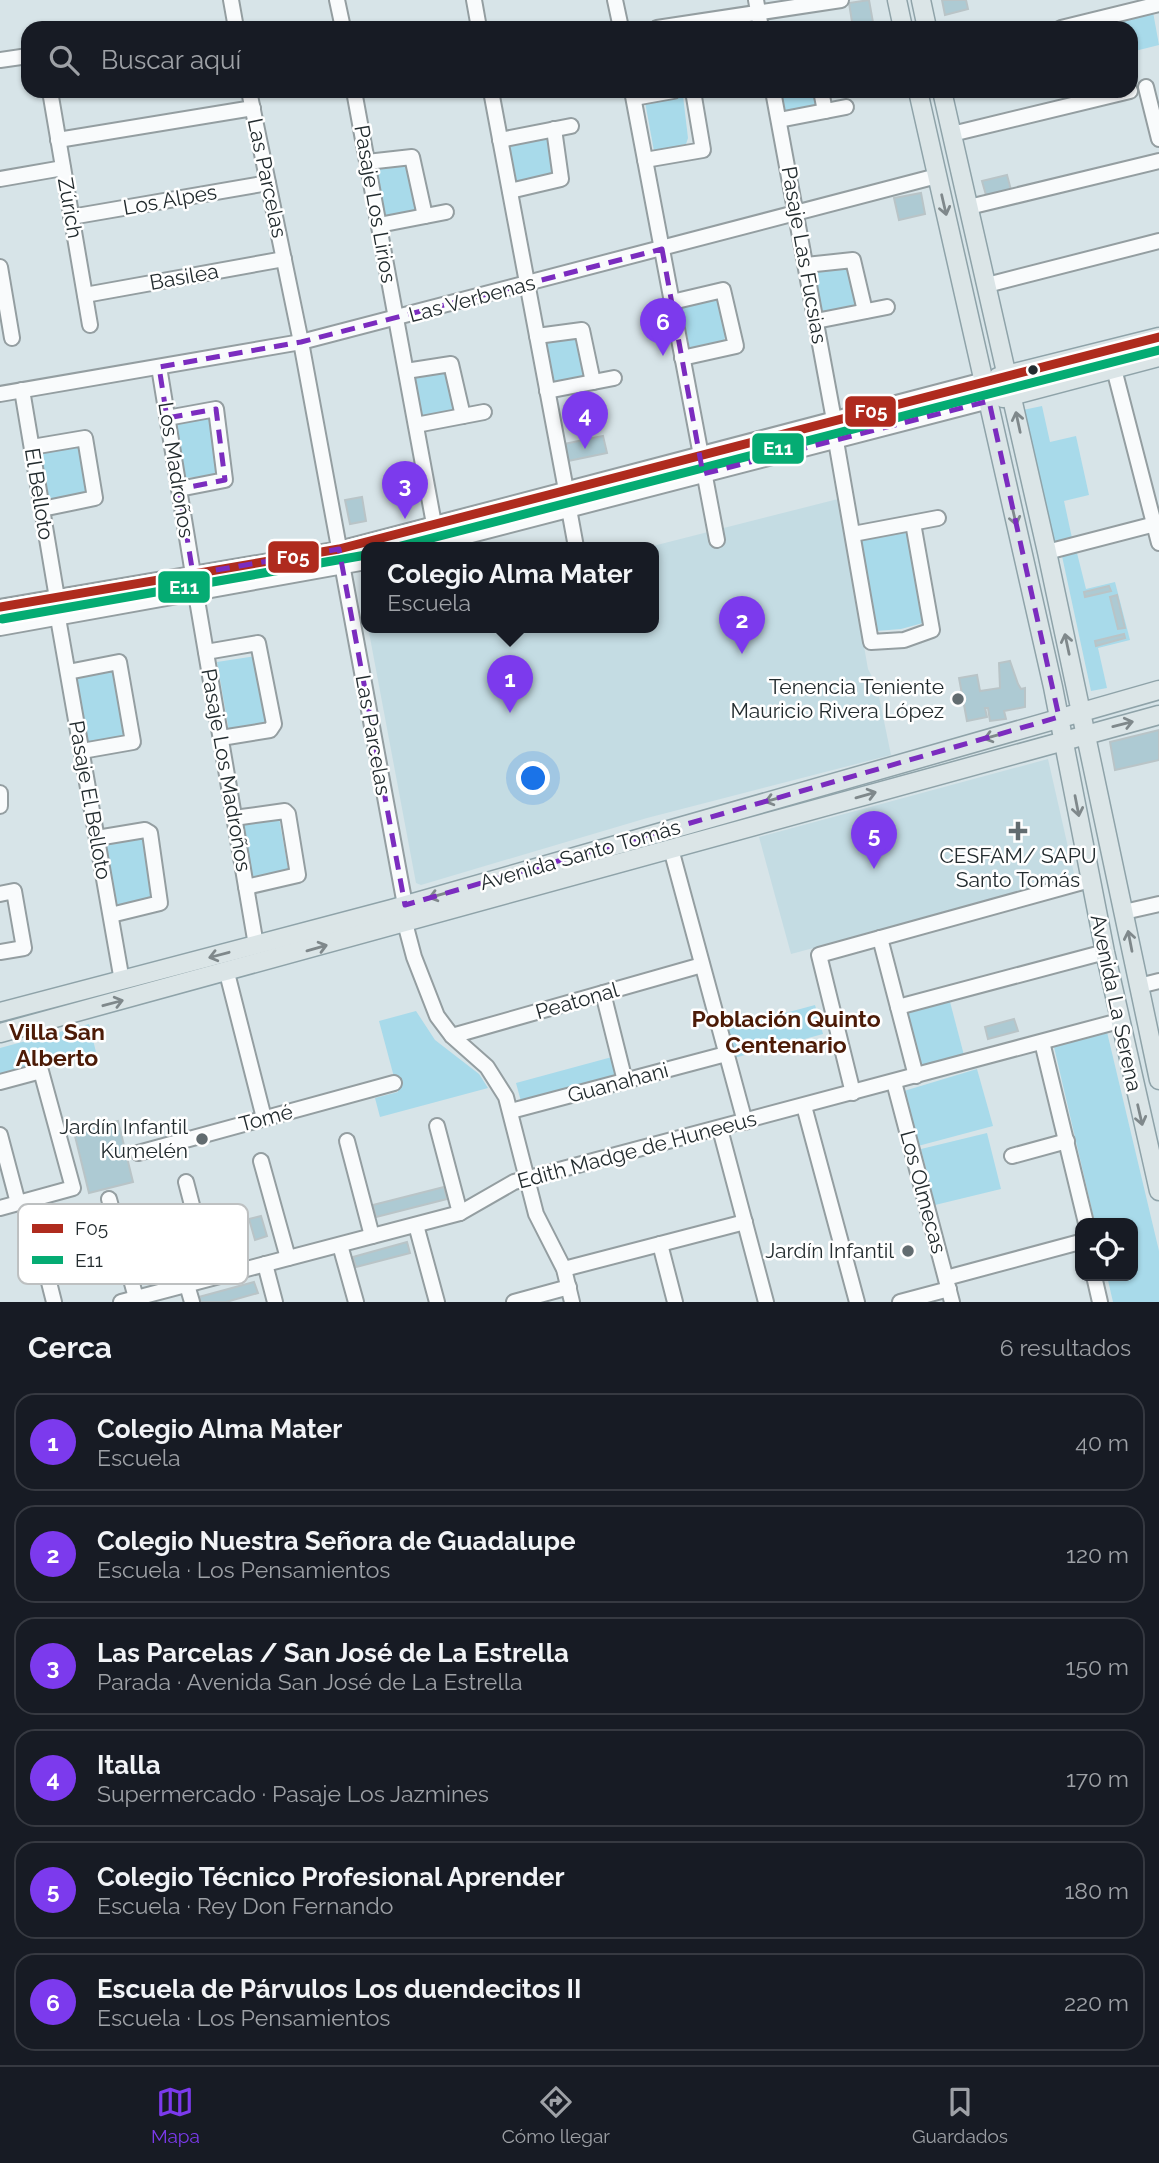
<!DOCTYPE html>
<html lang="es">
<head>
<meta charset="utf-8">
<style>
	:root { --surface:#171b24; --page:#20242c; --text:#f1f3f6; --muted:#9ea1a6; --line:#363941; --accent:#7c3aed }
	body { margin:0; font-family:Raleway,sans-serif; background:var(--page); color:var(--text) }
	.controls { position:absolute; right:21px; bottom:21px; display:grid; overflow:hidden; border-radius:14px; box-shadow:0 2px 5px #0004 }
	.controls button { width:63px; height:63px; display:grid; place-items:center; padding:0; border:0; border-bottom:2px solid var(--line); background:var(--surface); color:var(--text); font:35px sans-serif }
	.you { position:absolute; left:534px; top:779px; width:24px; height:24px; margin:-18px; border:5px solid #fff; border-radius:50%; background:#1a73e8; box-shadow:0 0 0 10px #1a73e833 }
	.badge { display:grid; place-items:center; width:46px; height:46px; border-radius:50%; background:var(--accent); color:#fff; font-size:23px; font-weight:700 }
	.pin { position:absolute; translate:-50% -58px; filter:drop-shadow(0 2px 4px #0008) }
	.pin::after { content:''; position:absolute; top:37px; width:24px; height:21px; background:inherit; clip-path:polygon(0 0,100% 0,50% 100%) }
	.popup { position:absolute; left:361px; top:542px; width:298px; height:91px; box-sizing:border-box; display:grid; place-content:center; border-radius:14px; background:var(--surface); filter:drop-shadow(0 2px 5px #0005); font-size:23px; white-space:nowrap; color:var(--muted) }
	.popup b { font-size:26px; color:var(--text) }
	.popup::after { content:''; position:absolute; left:50%; top:100%; margin-left:-14px; border:14px solid transparent; border-top-color:var(--surface) }
	.list { margin:0; padding:0; list-style:none }
	h2 { display:flex; justify-content:space-between; align-items:center; height:91px; margin:0; padding:0 28px; font-size:30px }
	h2 small { font-size:23px; font-weight:400; color:var(--muted) }
	.list li { display:grid; grid-template-columns:46px 1fr auto; gap:21px; align-items:center; box-sizing:border-box; height:98px; margin:0 14px 14px; padding:0 14px; border:2px solid var(--line); border-radius:21px }
	.list b { display:block; font-size:26px; white-space:nowrap }
	.list p { margin:0; font-size:23px; white-space:nowrap; color:var(--muted) }
	.list em { font-size:23px; font-style:normal; color:var(--muted) }
	.icon { flex:none; width:38px; height:38px; fill:none; stroke:currentColor; stroke-width:2; stroke-linecap:round; stroke-linejoin:round }
	.map { position:relative; flex:none; width:1159px; height:1302px; overflow:hidden }
	.search { position:absolute; background:var(--surface); box-shadow:0 2px 5px #0004; left:21px; right:21px; top:21px; height:77px; display:flex; align-items:center; gap:18px; box-sizing:border-box; padding:0 24px; border-radius:21px; color:var(--muted); font-size:26px }
	.sheet { height:763px; background:var(--surface) }
	nav { display:flex; justify-content:space-around; align-items:center; box-sizing:border-box; height:98px; border-top:2px solid var(--line); background:var(--surface); font-size:19px; color:var(--muted) }
	nav a { display:grid; justify-items:center; gap:4px }
	nav .on { color:var(--accent) }
	.map>svg:first-child { display:block }
	.built { fill:#c4dce3 }
	.green { fill:#a8daea }
	.building { fill:#adcad3; stroke:#b9c4c7; stroke-width:2 }
	.lines { fill:none; stroke-linecap:round; stroke-linejoin:round }
	.minor-casing { stroke:#949ea1; stroke-width:18 }
	.major-casing { stroke:#8fa3a9; stroke-width:21 }
	.minor { stroke:#f9fbfc; stroke-width:14 }
	.major { stroke:#dbe5e7; stroke-width:18 }
	.bus-1-casing { stroke:#fff; stroke-width:14 }
	.bus-2-casing { stroke:#fff; stroke-width:14 }
	.bus-1 { stroke:#af2b1e; stroke-width:9 }
	.bus-2 { stroke:#05ac73; stroke-width:9 }
	.oneway { stroke:#7f888b }
	.marked { fill:none; stroke:#7b2cbf; stroke-width:5; stroke-dasharray:14 9; stroke-linejoin:round }
	.bus-dot { fill:#232c2f; stroke:#fff; stroke-width:2.5 }
	.poi-dot { fill:#626c70; stroke:#fff; stroke-width:2.5 }
	.labels { text-anchor:middle; stroke-width:5; stroke-linejoin:round; paint-order:stroke }
	.street-label { font-size:21px; fill:#232c2f; stroke:#fff }
	.poi-label { font-size:21px; fill:#232c2f; stroke:#fff; text-anchor:end }
	.neighbourhood-label { font-size:23px; font-weight:bold; fill:#4c1b07; stroke:#fff }
	.key { fill:#fff; stroke:#bdc0c1; stroke-width:2 }
	.key-label { font-size:19px; fill:#232c2f }
	.line-badge { stroke:#fff; stroke-width:2.5 }
	.badge-label { font-size:19px; text-anchor:middle; font-weight:bold; fill:#fff }
</style>
</head>
<body>
<div class="map">
<svg width="1159" height="1302" viewBox="0 0 1159 1302">
	<rect width="100%" height="100%" fill="#d7e4e8"/>
	<g class="built">
		<path d="M838 499 868 669 877 687 891 755 647 818 421 885 416 883 368 627H654V547H649Z"/>
		<path d="M1048 759 1075 878 791 954 759 837Z"/>
	</g>
	<g class="green">
		<path d="M1153 12 1159 45 1131 52V28H1106L1105 24Z"/>
		<path d="M780 91H817L819 102 816 108 784 113Z"/>
		<path d="M683 96 688 138 686 144 654 151 645 102Z"/>
		<path d="M544 134 554 139 559 173 514 188 506 144Z"/>
		<path d="M408 158 419 206 416 211 385 219 374 163Z"/>
		<path d="M848 262 857 310 820 315 812 271Z"/>
		<path d="M711 296 718 300 726 334 723 343 690 350 681 303Z"/>
		<path d="M578 332 586 379 554 385 549 382 542 343Z"/>
		<path d="M446 366 459 405 454 413 425 419 419 417 413 378 416 372Z"/>
		<path d="M1042 406 1050 442 1076 436 1089 495 1064 501 1072 538 1053 542 1023 410Z"/>
		<path d="M211 413 218 475 184 478 173 420Z"/>
		<path d="M81 442 90 496 45 503 37 450Z"/>
		<path d="M906 531 923 623 901 629 876 631 859 540Z"/>
		<path d="M1077 553 1086 589 1115 582 1130 640 1098 648 1107 688 1091 691 1062 556Z"/>
		<path d="M256 656 268 724 229 731 217 662Z"/>
		<path d="M114 670 125 737 82 744 71 677Z"/>
		<path d="M279 818 289 874 253 881 243 824Z"/>
		<path d="M146 836 157 898 111 906 101 843Z"/>
		<path d="M949 998 965 1059 923 1070 906 1010Z"/>
		<path d="M815 1005 823 1034 734 1058 726 1029Z"/>
		<path d="M416 1011 435 1040 479 1074 488 1088 380 1117 375 1098 398 1092 379 1021Z"/>
		<path d="M89 1024 96 1052 0 1076V1048Z"/>
		<path d="M1107 1032 1159 1251V1302H1113L1107 1276H1133V1223H1095L1054 1047Z"/>
		<path d="M612 1057 618 1079 522 1105 516 1083Z"/>
		<path d="M977 1069 993 1126 918 1146 904 1091Z"/>
		<path d="M987 1133 1001 1189 935 1205 921 1149Z"/>
	</g>
	<g class="building">
		<path d="M869 0 874 28H853L849 3Z"/>
		<path d="M942 0H966L968 9 945 15Z"/>
		<path d="M1007 175 1011 190 986 195 982 181Z"/>
		<path d="M921 193 925 214 899 220 894 198Z"/>
		<path d="M603 436 607 453 568 461 564 444Z"/>
		<path d="M362 497 366 521 350 524 345 500Z"/>
		<path d="M1109 586 1111 591 1085 597 1084 592Z"/>
		<path d="M1117 595 1125 628 1118 629 1110 597Z"/>
		<path d="M1124 634 1125 638 1096 646 1095 641Z"/>
		<path d="M1010 661 1018 684 1021 689 1025 688V707L1004 711 1006 719 990 721 988 708H985L987 717 967 721 959 678 977 675 980 691 1000 688 999 663Z"/>
		<path d="M1159 730V760L1115 770 1110 742Z"/>
		<path d="M1014 1019 1018 1031 988 1039 985 1027Z"/>
		<path d="M118 1121 133 1182 89 1193 74 1132Z"/>
		<path d="M444 1187 447 1199 376 1217 373 1205Z"/>
		<path d="M261 1216 267 1236 255 1240 249 1219Z"/>
		<path d="M407 1242 410 1253 356 1267 353 1257Z"/>
		<path d="M254 1282 258 1293 226 1302H201L199 1297Z"/>
	</g>
	<g class="lines">
		<defs>
			<g id="minor">
				<path d="M231 0 236 28"/>
				<path d="M337 0 343 28"/>
				<path d="M474 0 479 28"/>
				<path d="M615 0 621 28"/>
				<path d="M756 0 761 28"/>
				<path d="M657 28 841 0"/>
				<path d="M1061 28 1159 4"/>
				<path d="M0 60 28 56"/>
				<path d="M1146 87 1159 139"/>
				<path d="M50 91 90 325"/>
				<path d="M249 91 301 342 405 905V923L414 957 437 1016 452 1036 487 1067 506 1097 536 1214 564 1269 572 1302"/>
				<path d="M354 91 434 524"/>
				<path d="M491 91 566 490"/>
				<path d="M632 91 717 540"/>
				<path d="M773 91 834 420"/>
				<path d="M821 91 825 111"/>
				<path d="M634 98 673 91"/>
				<path d="M779 120 846 107"/>
				<path d="M952 134 1130 91"/>
				<path d="M58 140 253 108"/>
				<path d="M500 140 571 126"/>
				<path d="M645 160 703 150 693 91"/>
				<path d="M367 162 412 157 425 216"/>
				<path d="M0 179 63 168"/>
				<path d="M510 191 561 179 554 129"/>
				<path d="M969 207 1159 161"/>
				<path d="M71 217 268 183"/>
				<path d="M379 225 446 212"/>
				<path d="M806 265 853 260 865 311"/>
				<path d="M0 267 12 338"/>
				<path d="M987 285 1159 241"/>
				<path d="M85 295 284 259"/>
				<path d="M672 302 723 290 736 346 682 358"/>
				<path d="M816 321 887 307"/>
				<path d="M537 336 582 330 593 382"/>
				<path d="M159 367 193 574"/>
				<path d="M1114 369 1159 543"/>
				<path d="M406 371 451 364 463 416"/>
				<path d="M22 390 57 598"/>
				<path d="M547 391 614 378"/>
				<path d="M0 394 301 342 937 176"/>
				<path d="M167 418 216 409 225 480 179 489"/>
				<path d="M416 425 484 412"/>
				<path d="M836 441 871 642 904 640 932 630 913 523"/>
				<path d="M32 447 85 438 95 498 42 509"/>
				<path d="M569 509 576 547"/>
				<path d="M853 534 938 518"/>
				<path d="M425 547 989 401"/>
				<path d="M1047 552 1159 523"/>
				<path d="M196 594 256 945"/>
				<path d="M0 607 339 549 984 380"/>
				<path d="M58 618 122 981"/>
				<path d="M0 628 366 562"/>
				<path d="M206 652 258 643 274 724 270 730 221 738"/>
				<path d="M68 672 119 662 133 742 82 751"/>
				<path d="M0 793V806"/>
				<path d="M234 818 285 811 288 814 298 875 246 887"/>
				<path d="M97 838 145 830 150 833 160 903 111 915"/>
				<path d="M671 849 745 1122"/>
				<path d="M0 894 14 891 24 948 0 952"/>
				<path d="M1124 912 1159 904"/>
				<path d="M880 938 916 1076"/>
				<path d="M227 973 264 1118"/>
				<path d="M1139 986 1159 981"/>
				<path d="M603 993 625 1081"/>
				<path d="M898 1007 1105 952"/>
				<path d="M452 1036 702 965"/>
				<path d="M1042 1042 1086 1223"/>
				<path d="M0 1082 41 1071 73 1188 0 1208"/>
				<path d="M894 1082 952 1302"/>
				<path d="M853 1093 819 955 1090 880"/>
				<path d="M804 1106 857 1302"/>
				<path d="M511 1111 726 1054"/>
				<path d="M437 1126 460 1213"/>
				<path d="M720 1129 766 1302"/>
				<path d="M0 1135 18 1203"/>
				<path d="M347 1141 372 1236"/>
				<path d="M138 1153 394 1083"/>
				<path d="M1012 1156 1067 1141"/>
				<path d="M261 1161 288 1258"/>
				<path d="M186 1182 211 1278"/>
				<path d="M109 1199 136 1298"/>
				<path d="M33 1219 54 1302"/>
				<path d="M416 1225 437 1302"/>
				<path d="M660 1244 675 1302"/>
				<path d="M340 1245 356 1302"/>
				<path d="M265 1264 275 1302"/>
				<path d="M564 1269 745 1222"/>
				<path d="M1094 1276 1100 1302"/>
				<path d="M946 1278 1080 1242"/>
				<path d="M187 1285 192 1302"/>
				<path d="M121 1302 460 1213 514 1182 1119 1021"/>
				<path d="M514 1302 569 1287"/>
				<path d="M900 1302 949 1289"/>
			</g>
			<g id="major">
				<path d="M897 0 903 28"/>
				<path d="M921 0 927 28"/>
				<path d="M918 91 1053 687 1105 952 1159 1191"/>
				<path d="M942 91 1047 552 1159 1080"/>
				<path d="M998 377 1159 337"/>
				<path d="M1003 398 1159 357"/>
				<path d="M0 1012 392 909 1159 690"/>
				<path d="M0 1033 1159 715"/>
			</g>
		</defs>
		<use href="#minor" class="minor-casing"/>
		<use href="#major" class="major-casing"/>
		<use href="#minor" class="minor"/>
		<use href="#major" class="major"/>
		<defs>
			<path id="bus-1" d="M0 607 339 549 1159 337"/>
			<g id="bus-2">
				<path d="M397 547 1159 350"/>
				<path d="M2 619 366 555"/>
			</g>
		</defs>
		<use href="#bus-1" class="bus-1-casing"/>
		<use href="#bus-2" class="bus-2-casing"/>
		<use href="#bus-1" class="bus-1"/>
		<use href="#bus-2" class="bus-2"/>
	</g>
	<defs><path id="oneway-shaft" d="M-6 0H5M1.5-3L5.5 0L1.5 3" fill="none" stroke-width="1.6" stroke-linecap="round" stroke-linejoin="round" transform="scale(1.75)"/></defs>
	<g class="oneway">
		<use href="#oneway-shaft" transform="translate(944 205) rotate(77)"/>
		<use href="#oneway-shaft" transform="translate(1018 422) rotate(-102)"/>
		<use href="#oneway-shaft" transform="translate(1014 515) rotate(77)"/>
		<use href="#oneway-shaft" transform="translate(1067 644) rotate(-102)"/>
		<use href="#oneway-shaft" transform="translate(1123 724) rotate(-14)"/>
		<use href="#oneway-shaft" transform="translate(994 736) rotate(164)"/>
		<use href="#oneway-shaft" transform="translate(866 795) rotate(-16)"/>
		<use href="#oneway-shaft" transform="translate(775 799) rotate(164)"/>
		<use href="#oneway-shaft" transform="translate(1077 806) rotate(79)"/>
		<use href="#oneway-shaft" transform="translate(439 895) rotate(164)"/>
		<use href="#oneway-shaft" transform="translate(1130 941) rotate(-101)"/>
		<use href="#oneway-shaft" transform="translate(317 948) rotate(-16)"/>
		<use href="#oneway-shaft" transform="translate(219 955) rotate(165)"/>
		<use href="#oneway-shaft" transform="translate(113 1003) rotate(-15)"/>
		<use href="#oneway-shaft" transform="translate(1140 1115) rotate(77)"/>
	</g>
	<path class="marked" d="M662 249 703 474 989 401 1059 717 405 905 339 549 193 574 179 489 225 480 216 409 167 418 159 367 301 342Z"/>
	<circle class="bus-dot" cx="1033" cy="370" r="6"/>
	<g class="poi-dot">
		<circle cx="958" cy="699" r="7"/>
		<path d="M1014.5 820.5h7v7h7v7h-7v7h-7v-7h-7v-7h7z"/>
		<circle cx="202" cy="1139" r="7"/>
		<circle cx="908" cy="1251" r="7"/>
	</g>
	<g class="labels">
		<g class="street-label">
			<text transform="translate(267 178) rotate(78)" y="7">Las Parcelas</text>
			<text transform="translate(170 200) rotate(-10)" y="7">Los Alpes</text>
			<text transform="translate(375 204) rotate(80)" y="7">Pasaje Los Lirios</text>
			<text transform="translate(70 208) rotate(80)" y="7">Zúrich</text>
			<text transform="translate(804 255) rotate(80)" y="7">Pasaje Las Fucsias</text>
			<text transform="translate(184 277) rotate(-10)" y="7">Basilea</text>
			<text transform="translate(472 299) rotate(-15)" y="7">Las Verbenas</text>
			<text transform="translate(176 470) rotate(81)" y="7">Los Madroños</text>
			<text transform="translate(39 494) rotate(81)" y="7">El Belloto</text>
			<text transform="translate(373 735) rotate(80)" y="7">Las Parcelas</text>
			<text transform="translate(226 770) rotate(80)" y="7">Pasaje Los Madroños</text>
			<text transform="translate(90 800) rotate(80)" y="7">Pasaje El Belloto</text>
			<text transform="translate(580 855) rotate(-16)" y="7">Avenida Santo Tomás</text>
			<text transform="translate(577 1001) rotate(-16)" y="7">Peatonal</text>
			<text transform="translate(1116 1003) rotate(78)" y="7">Avenida La Serena</text>
			<text transform="translate(618 1083) rotate(-15)" y="7">Guanahani</text>
			<text transform="translate(266 1118) rotate(-15)" y="7">Tomé</text>
			<text transform="translate(637 1150) rotate(-15)" y="7">Edith Madge de Huneeus</text>
			<text transform="translate(923 1192) rotate(75)" y="7">Los Olmecas</text>
		</g>
		<g class="poi-label">
			<text x="944" y="694">Tenencia Teniente<tspan x="944" dy="24">Mauricio Rivera López</tspan></text>
			<text x="1018" y="863" text-anchor="middle">CESFAM/ SAPU<tspan x="1018" dy="24">Santo Tomás</tspan></text>
			<text x="188" y="1134">Jardín Infantil<tspan x="188" dy="24">Kumelén</tspan></text>
			<text x="894" y="1258">Jardín Infantil</text>
		</g>
		<g class="neighbourhood-label">
			<text x="786" y="1027">Población Quinto<tspan x="786" dy="26">Centenario</tspan></text>
			<text x="57" y="1040">Villa San<tspan x="57" dy="26">Alberto</tspan></text>
		</g>
	</g>
	<rect x="18" y="1204" width="230" height="80" rx="10" class="key"/>
	<rect x="32" y="1224" width="31" height="9" fill="#af2b1e"/>
	<rect x="32" y="1256" width="31" height="8" fill="#05ac73"/>
	<g class="key-label">
		<text x="75" y="1235">F05</text>
		<text x="75" y="1267">E11</text>
	</g>
	<g class="line-badge">
		<rect x="844" y="395" width="53" height="33" rx="7" fill="#af2b1e"/>
		<rect x="751" y="432" width="54" height="33" rx="7" fill="#05ac73"/>
		<rect x="267" y="540" width="53" height="34" rx="7" fill="#af2b1e"/>
		<rect x="157" y="570" width="54" height="34" rx="7" fill="#05ac73"/>
	</g>
	<g class="badge-label">
		<text x="871" y="418">F05</text>
		<text x="778" y="455">E11</text>
		<text x="293" y="564">F05</text>
		<text x="184" y="594">E11</text>
	</g>
</svg>
<div class="controls">
<button><svg class="icon" aria-label="locate" viewBox="0 0 24 24"><circle cx="12" cy="12" r="6"/><path d="M12 2v4M12 18v4M2 12h4M18 12h4"/></svg></button>
</div>
<div class="you"></div>
<div class="pin badge" style="left:510px;top:713px">1</div>
<div class="popup"><b>Colegio Alma Mater</b>Escuela</div>
<div class="pin badge" style="left:742px;top:654px">2</div>
<div class="pin badge" style="left:405px;top:519px">3</div>
<div class="pin badge" style="left:585px;top:449px">4</div>
<div class="pin badge" style="left:874px;top:869px">5</div>
<div class="pin badge" style="left:663px;top:356px">6</div>
<div class="search"><svg class="icon" aria-label="search" viewBox="0 0 24 24"><circle cx="10" cy="10" r="6"/><path d="M15 15l6 6"/></svg>Buscar aquí</div>
</div>
<section class="sheet">
<h2>Cerca<small>6 resultados</small></h2>
<ul class="list">
<li><span class="badge">1</span><div><b>Colegio Alma Mater</b><p>Escuela</p></div><em>40 m</em></li>
<li><span class="badge">2</span><div><b>Colegio Nuestra Señora de Guadalupe</b><p>Escuela · Los Pensamientos</p></div><em>120 m</em></li>
<li><span class="badge">3</span><div><b>Las Parcelas / San José de La Estrella</b><p>Parada · Avenida San José de La Estrella</p></div><em>150 m</em></li>
<li><span class="badge">4</span><div><b>Italla</b><p>Supermercado · Pasaje Los Jazmines</p></div><em>170 m</em></li>
<li><span class="badge">5</span><div><b>Colegio Técnico Profesional Aprender</b><p>Escuela · Rey Don Fernando</p></div><em>180 m</em></li>
<li><span class="badge">6</span><div><b>Escuela de Párvulos Los duendecitos II</b><p>Escuela · Los Pensamientos</p></div><em>220 m</em></li>
</ul>
</section>
<nav>
<a class="on"><svg class="icon" aria-label="map" viewBox="0 0 24 24"><path d="M3 6l6-2 6 2 6-2v14l-6 2-6-2-6 2zM9 4v14M15 6v14"/></svg>Mapa</a>
<a><svg class="icon" aria-label="directions" viewBox="0 0 24 24"><path d="M12 3l9 9-9 9-9-9zM9 14v-3h6M13 9l2 2-2 2"/></svg>Cómo llegar</a>
<a><svg class="icon" aria-label="saved" viewBox="0 0 24 24"><path d="M7 4h10v16l-5-4-5 4z"/></svg>Guardados</a>
</nav>
</body>
</html>
